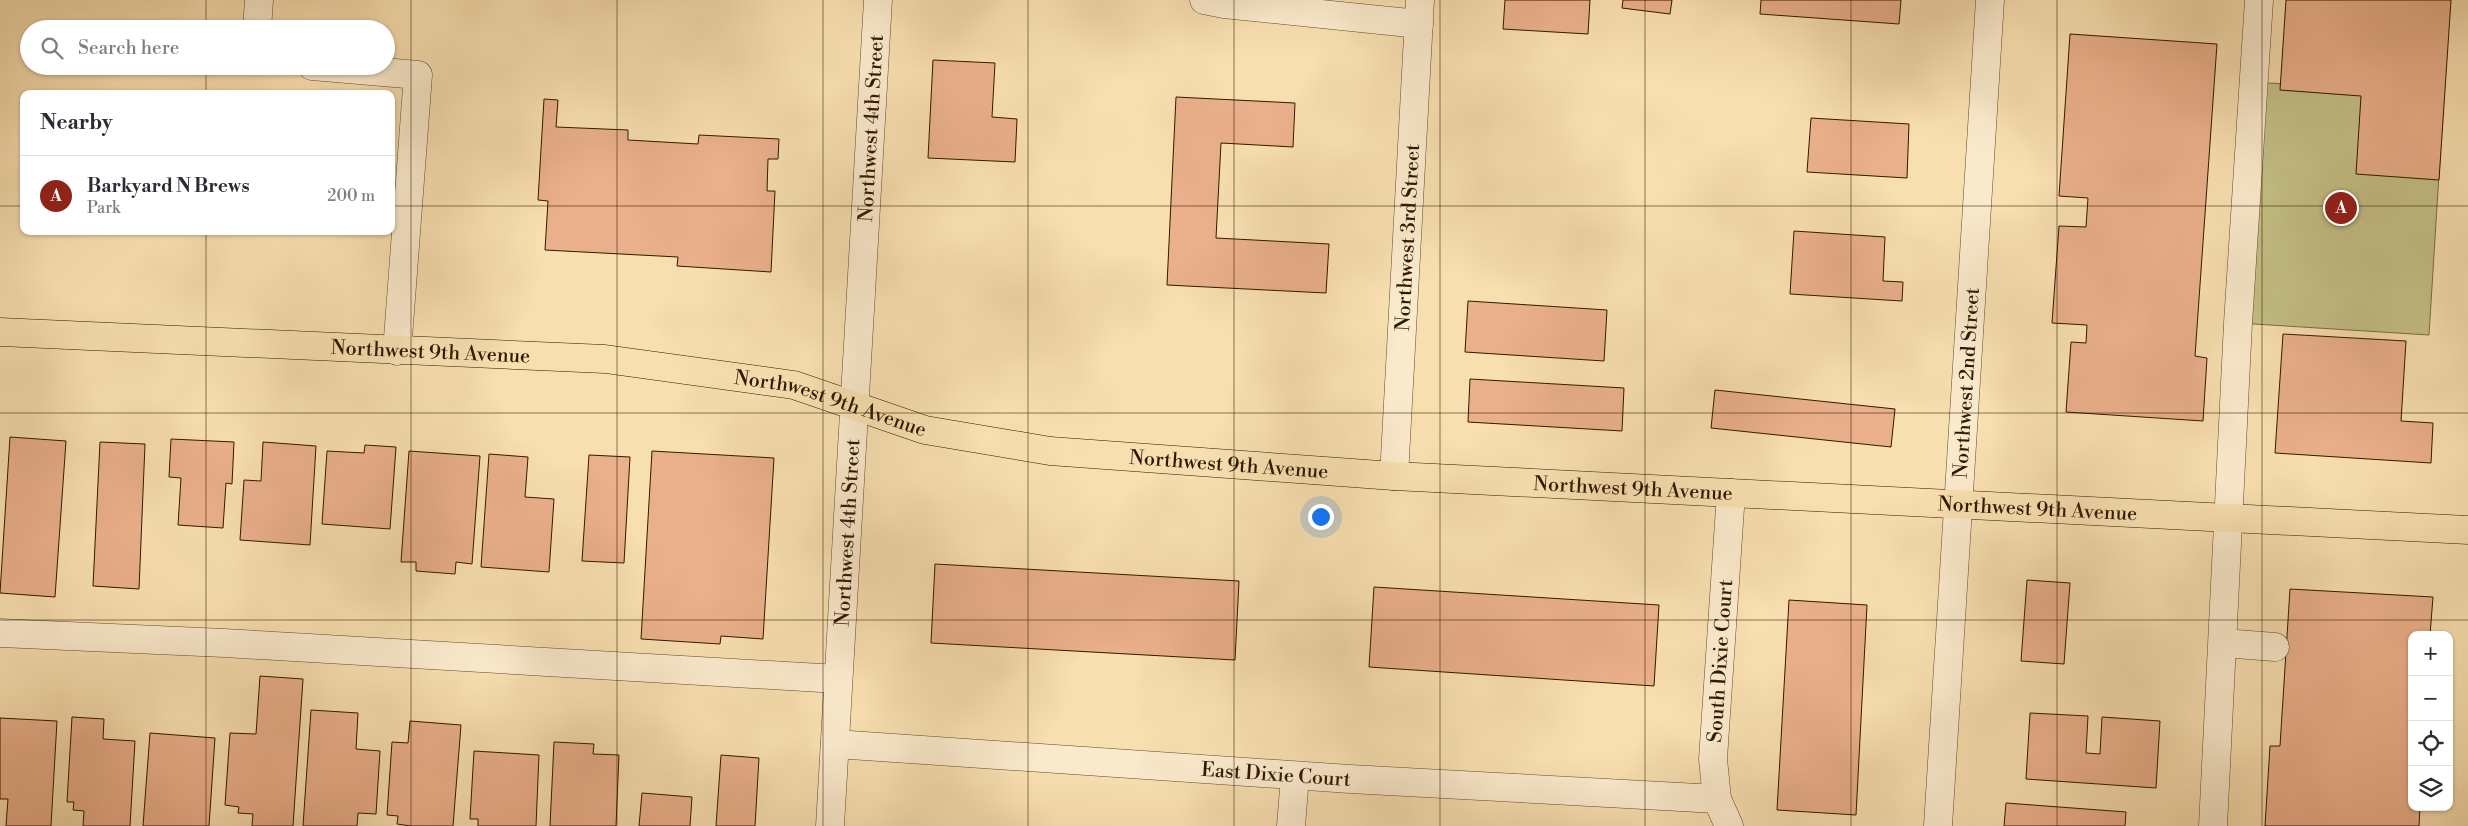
<!DOCTYPE html>
<html lang="en">
<head>
<meta charset="utf-8">
<style>
	:root { --surface:#fff; --page:#f2f2f3; --text:#2b2b33; --muted:#7c7c81; --line:#e1e1e2; --accent:#8f2418 }
	body { margin:0; font-family:"Libre Bodoni",serif; background:var(--page); color:var(--text) }
	.controls { position:absolute; right:15px; bottom:15px; display:grid; overflow:hidden; border-radius:10px; box-shadow:0 1px 4px #0004 }
	.controls button { width:45px; height:45px; display:grid; place-items:center; padding:0; border:0; border-bottom:1px solid var(--line); background:var(--surface); color:var(--text); font:25px sans-serif }
	.you { position:absolute; left:1320px; top:516px; width:18px; height:18px; margin:-12px; border:4px solid #fff; border-radius:50%; background:#1a73e8; box-shadow:0 0 0 8px #1a73e833 }
	.badge { display:grid; place-items:center; width:32px; height:32px; border-radius:50%; background:var(--accent); color:#fff; font-size:16px; font-weight:700 }
	.pin { position:absolute; translate:-50% -50%; border:2px solid #fff; box-shadow:0 1px 5px #0006 }
	.list { margin:0; padding:0; list-style:none }
	h2 { display:flex; justify-content:space-between; align-items:center; height:65px; margin:0; padding:0 20px; font-size:21px }
	h2 small { font-size:16px; font-weight:400; color:var(--muted) }
	.list li { display:grid; grid-template-columns:32px 1fr auto; gap:15px; align-items:center; box-sizing:border-box; height:80px; padding:0 20px; border-top:1px solid var(--line) }
	.list b { display:block; font-size:19px; white-space:nowrap }
	.list p { margin:0; font-size:16px; white-space:nowrap; color:var(--muted) }
	.list em { font-size:16px; font-style:normal; color:var(--muted) }
	.icon { flex:none; width:28px; height:28px; fill:none; stroke:currentColor; stroke-width:2; stroke-linecap:round; stroke-linejoin:round }
	.map { position:relative; flex:none; width:2468px; height:826px; overflow:hidden }
	.search { position:absolute; background:var(--surface); box-shadow:0 1px 4px #0004; left:20px; top:20px; width:375px; height:55px; display:flex; align-items:center; gap:12px; box-sizing:border-box; padding:0 18px; border-radius:28px; color:var(--muted); font-size:19px }
	.panel { position:absolute; background:var(--surface); box-shadow:0 1px 4px #0004; left:20px; top:90px; width:375px; height:145px; border-radius:10px }
	.map>svg:first-child { display:block }
	.green { fill:#c4c086; stroke:#7a6c43 }
	.building { fill:#eab08b; stroke:#311700 }
	.lines { fill:none; stroke-linecap:round; stroke-linejoin:round }
	.minor-casing { stroke:#63492c; stroke-width:29 }
	.major-casing { stroke:#311700; stroke-width:29 }
	.minor { stroke:#faeacc; stroke-width:28 }
	.major { stroke:#f8dfb0; stroke-width:28 }
	.grid { fill:none; stroke:#311700; stroke-width:1; stroke-opacity:0.55 }
	.labels { text-anchor:middle; stroke-width:4; stroke-linejoin:round; paint-order:stroke }
	.street-label { font-size:20px; fill:#311700; stroke:#faeacc }
</style>
</head>
<body>
<div class="map">
<svg width="2468" height="826" viewBox="0 0 2468 826">
	<rect width="100%" height="100%" fill="#f8dfb0"/>
	<filter id="stains"><feTurbulence type="fractalNoise" baseFrequency=".004" numOctaves="4"/><feColorMatrix values="0 0 0 0 .2 0 0 0 0 .09 0 0 0 0 .02 0 0 0 .5 -.17"/></filter>
	<radialGradient id="worn" r=".72"><stop offset=".6" stop-color="#630" stop-opacity="0"/><stop offset="1" stop-color="#630" stop-opacity=".3"/></radialGradient>
	<path class="green" d="M2253 82 2444 94 2429 335 2238 323Z"/>
	<g class="building">
		<path d="M1505 0H1590L1588 34 1503 29Z"/>
		<path d="M1623 0H1672L1670 14 1622 8Z"/>
		<path d="M1761 0H1901L1899 24 1760 14Z"/>
		<path d="M2286 0H2451L2439 180 2356 174 2361 96 2280 90Z"/>
		<path d="M2070 34 2217 44 2195 356 2207 358 2203 421 2066 412 2071 342 2086 343 2087 325 2052 323 2059 226 2086 227 2088 198 2059 196Z"/>
		<path d="M933 60 995 63 992 117 1017 119 1015 162 928 158Z"/>
		<path d="M1176 97 1295 103 1293 147 1221 143 1216 238 1329 244 1326 293 1167 285Z"/>
		<path d="M544 99 558 100 556 127 628 130V140L698 144 699 135 779 139 778 159H768L767 191H775L771 272 677 266 678 257 545 250 548 201 538 200Z"/>
		<path d="M1811 118 1909 124 1907 178 1807 172Z"/>
		<path d="M1794 231 1885 237 1883 281 1903 282 1902 301 1790 294Z"/>
		<path d="M1468 301 1607 310 1604 361 1465 352Z"/>
		<path d="M2283 334 2406 341 2401 421 2433 423 2431 463 2275 453Z"/>
		<path d="M1470 379 1624 388 1622 431 1468 422Z"/>
		<path d="M1715 390 1895 409 1891 447 1711 428Z"/>
		<path d="M10 437 66 441 55 597 0 593Z"/>
		<path d="M171 439 234 442 232 484 226 483 223 528 178 525 181 478 169 477Z"/>
		<path d="M100 442 145 444 139 589 93 586Z"/>
		<path d="M263 442 316 446 310 545 240 540 244 480 261 481Z"/>
		<path d="M365 445 396 447 390 529 322 524 327 451 364 453Z"/>
		<path d="M409 451 480 456 472 564 456 562 455 574 416 571V562H401Z"/>
		<path d="M652 451 774 458 763 639 721 636 720 644 641 639Z"/>
		<path d="M489 454 528 457 525 497 554 499 549 572 481 567Z"/>
		<path d="M589 455 630 457 624 563 582 561Z"/>
		<path d="M935 564 1239 581 1235 660 931 643Z"/>
		<path d="M2027 580 2070 583 2064 664 2021 661Z"/>
		<path d="M1374 587 1659 605 1654 686 1369 667Z"/>
		<path d="M2290 589 2433 597 2430 635H2412V807H2420L2419 826H2265L2270 746H2280Z"/>
		<path d="M1789 600 1867 605 1856 815 1777 810Z"/>
		<path d="M260 676 303 679 293 826H252L253 814 238 813 239 807 225 805 230 733 256 734Z"/>
		<path d="M311 710 358 713 356 749 380 751 376 814 358 813 357 826H303Z"/>
		<path d="M2030 713 2088 716 2086 753 2100 754 2102 717 2160 721 2156 788 2026 779Z"/>
		<path d="M72 717 104 719 103 739 135 741 130 826H83L84 811 73 810 74 802H67Z"/>
		<path d="M0 718 57 721 51 826H6L8 799H0Z"/>
		<path d="M410 721 461 725 453 826H411L397 824 398 816 387 815 392 742 408 743Z"/>
		<path d="M150 733 215 738 209 826H143Z"/>
		<path d="M554 742 594 744 593 754 619 755 616 826H550Z"/>
		<path d="M474 751 539 755 536 826H478V819H470Z"/>
		<path d="M721 755 759 758 755 826H716Z"/>
		<path d="M642 793 692 797 690 826H639Z"/>
		<path d="M2006 803 2126 812 2125 826H2004Z"/>
	</g>
	<g class="lines">
		<defs>
			<g id="minor">
				<path d="M1204 0 1224 4 1419 24"/>
				<path d="M257 29 259 0"/>
				<path d="M312 66 418 75 397 351"/>
				<path id="s1" d="M1394 476 1420 0"/>
				<path d="M0 633 224 643 838 679"/>
				<path d="M2223 643 2275 647"/>
				<path id="s2" d="M835 744 1350 779 1717 799"/>
				<path id="s3" d="M830 826 878 0"/>
				<path d="M1291 826 1295 776"/>
				<path id="s4" d="M1729 826 1717 799 1713 759 1731 493"/>
				<path id="s5" d="M1938 826 1990 0"/>
				<path d="M2213 826 2238 323 2259 0"/>
			</g>
			<g id="major">
				<path id="s6" d="M0 332 605 359 794 385 925 430 1050 451 1394 476 2468 530"/>
			</g>
		</defs>
		<use href="#minor" class="minor-casing"/>
		<use href="#major" class="major-casing"/>
		<use href="#minor" class="minor"/>
		<use href="#major" class="major"/>
	</g>
	<path class="grid" d="M206 0V29M411 0V826M617 0V826M823 0V826M1028 0V826M1234 0V826M1440 0V826M1645 0V826M1851 0V826M2057 0V826M2262 0V826M206 66V94M0 206H24M391 206H2468M206 231V826M0 413H2468M0 620H2468"/>
	<g class="labels">
		<g class="street-label">
			<text dy="7" stroke="none"><textPath href="#s3" startOffset="699">Northwest 4th Street</textPath></text>
			<text dy="7" stroke="none"><textPath href="#s1" startOffset="239">Northwest 3rd Street</textPath></text>
			<text dy="7" stroke="none"><textPath href="#s6" startOffset="431">Northwest 9th Avenue</textPath></text>
			<text dy="7" stroke="none"><textPath href="#s5" startOffset="444">Northwest 2nd Street</textPath></text>
			<text dy="7" stroke="none"><textPath href="#s6" startOffset="836">Northwest 9th Avenue</textPath></text>
			<text dy="7" stroke="none"><textPath href="#s6" startOffset="1241">Northwest 9th Avenue</textPath></text>
			<text dy="7" stroke="none"><textPath href="#s6" startOffset="1646">Northwest 9th Avenue</textPath></text>
			<text dy="7" stroke="none"><textPath href="#s6" startOffset="2051">Northwest 9th Avenue</textPath></text>
			<text dy="7" stroke="none"><textPath href="#s3" startOffset="294">Northwest 4th Street</textPath></text>
			<text dy="7" stroke="none"><textPath href="#s4" startOffset="168">South Dixie Court</textPath></text>
			<text dy="7" stroke="none"><textPath href="#s2" startOffset="442">East Dixie Court</textPath></text>
		</g>
	</g>
	<rect width="100%" height="100%" filter="url(#stains)"/>
	<rect width="100%" height="100%" fill="url(#worn)"/>
</svg>
<div class="controls">
<button>+</button>
<button>−</button>
<button><svg class="icon" aria-label="locate" viewBox="0 0 24 24"><circle cx="12" cy="12" r="6"/><path d="M12 2v4M12 18v4M2 12h4M18 12h4"/></svg></button>
<button><svg class="icon" aria-label="layers" viewBox="0 0 24 24"><path d="M12 4l9 5-9 5-9-5zM3 14l9 5 9-5"/></svg></button>
</div>
<div class="you"></div>
<div class="pin badge" style="left:2341px;top:208px">A</div>
<div class="search"><svg class="icon" aria-label="search" viewBox="0 0 24 24"><circle cx="10" cy="10" r="6"/><path d="M15 15l6 6"/></svg>Search here</div>
<section class="panel">
<h2>Nearby<small></small></h2>
<ul class="list">
<li><span class="badge">A</span><div><b>Barkyard N Brews</b><p>Park</p></div><em>200 m</em></li>
</ul>
</section>
</div>
</body>
</html>
